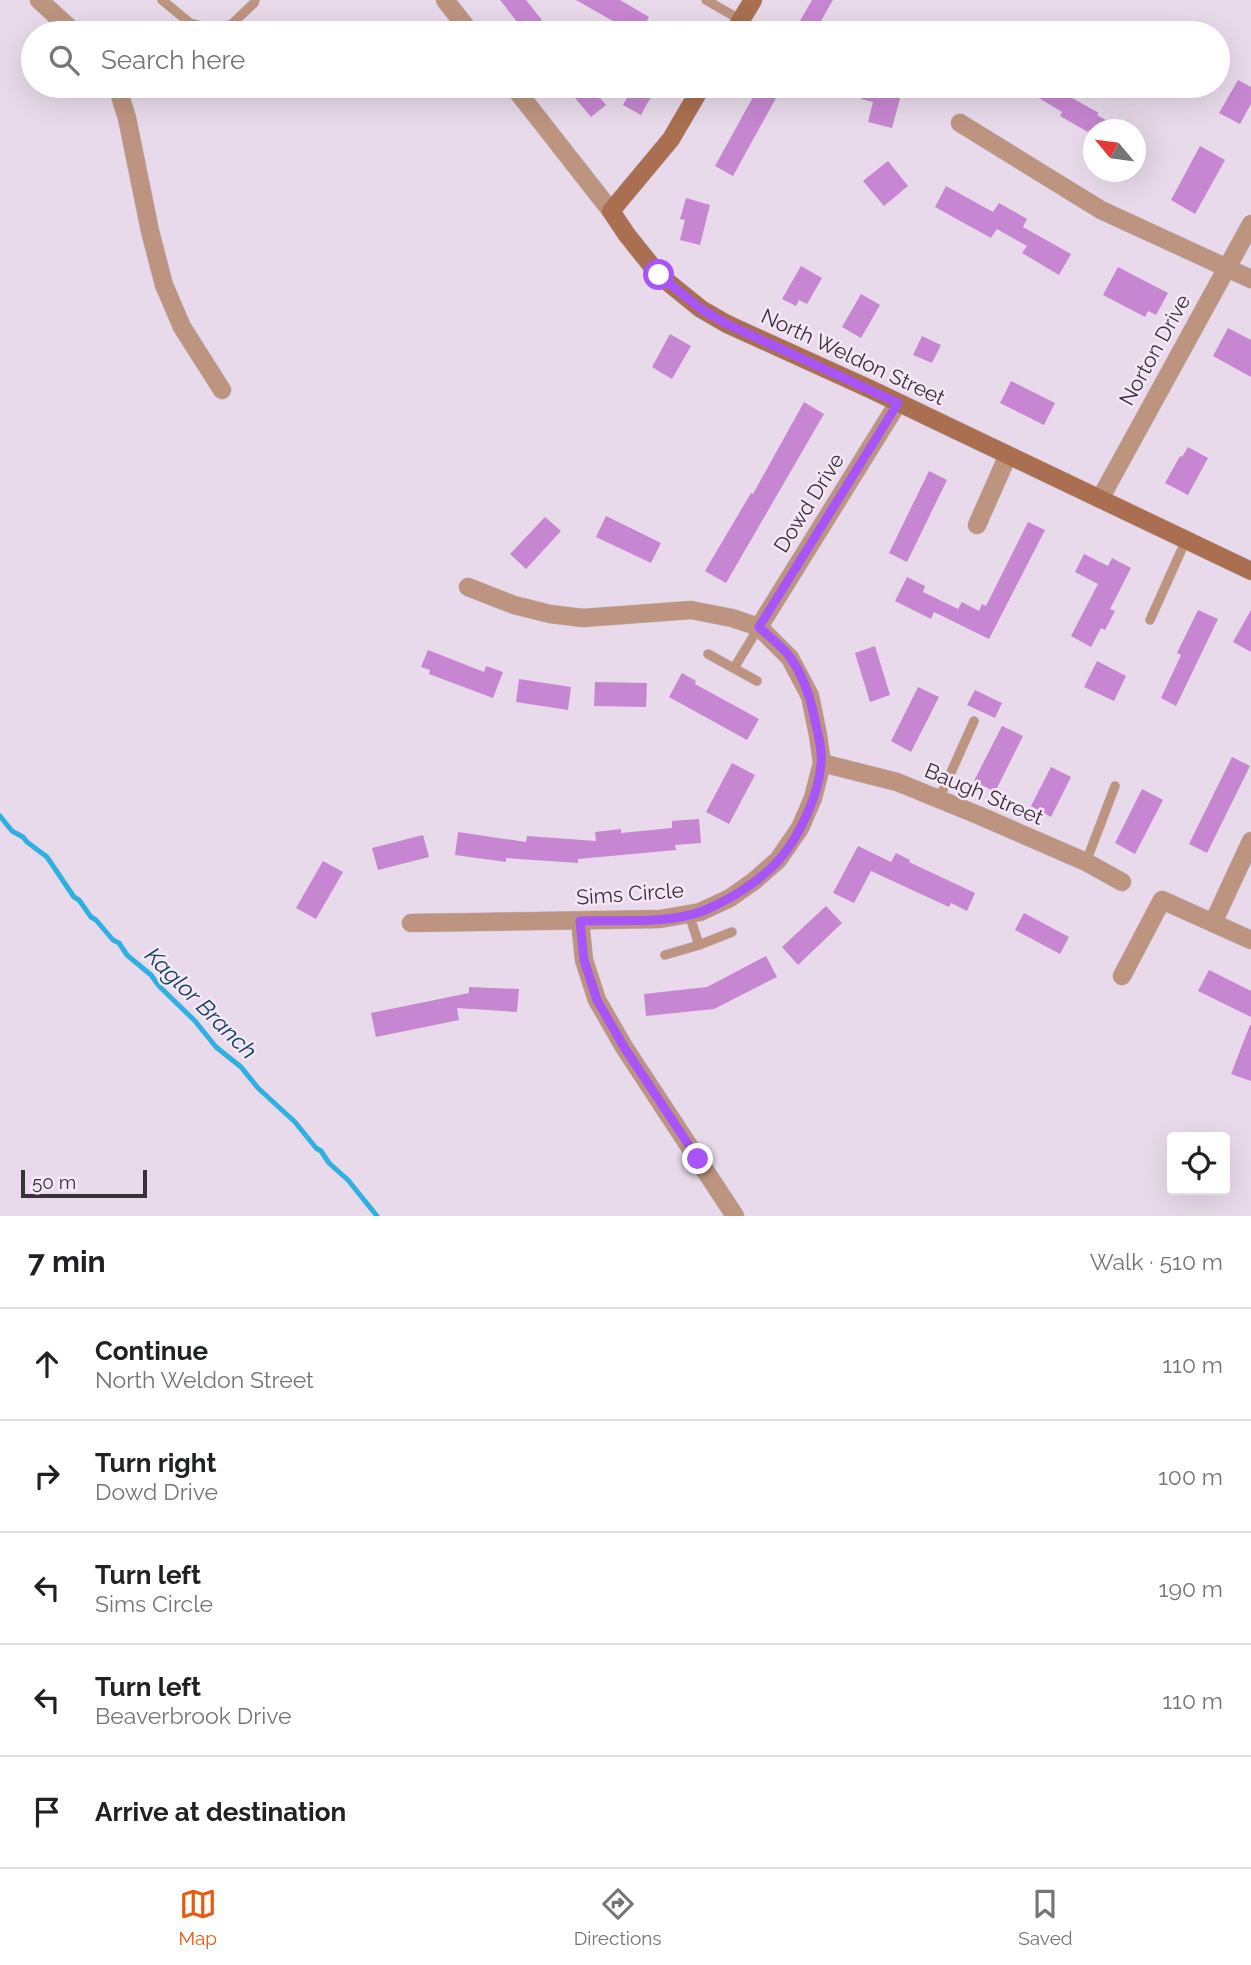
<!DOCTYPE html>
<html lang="en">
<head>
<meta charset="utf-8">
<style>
	:root { --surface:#fff; --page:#f6f6f6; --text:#202124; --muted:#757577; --line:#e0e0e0; --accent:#ea580c }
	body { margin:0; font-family:Raleway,sans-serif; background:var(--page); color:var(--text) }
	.controls { position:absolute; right:21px; bottom:21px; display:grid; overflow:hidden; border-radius:7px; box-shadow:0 7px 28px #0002 }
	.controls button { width:63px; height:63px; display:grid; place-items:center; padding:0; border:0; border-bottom:2px solid var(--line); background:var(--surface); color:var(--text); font:35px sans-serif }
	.compass { position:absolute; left:1083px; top:119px; width:63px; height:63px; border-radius:50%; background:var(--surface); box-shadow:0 7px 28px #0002; rotate:299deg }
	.scale { position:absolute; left:21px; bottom:18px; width:126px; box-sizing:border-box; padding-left:7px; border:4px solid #383238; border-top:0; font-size:19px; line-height:24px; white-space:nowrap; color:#383238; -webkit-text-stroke:5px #f6e7f8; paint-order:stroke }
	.stop { position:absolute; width:21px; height:21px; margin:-16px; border:5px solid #a855f7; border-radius:50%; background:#fff }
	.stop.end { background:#a855f7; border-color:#fff; box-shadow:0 2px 7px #0008 }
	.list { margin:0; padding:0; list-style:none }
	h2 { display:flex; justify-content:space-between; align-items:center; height:91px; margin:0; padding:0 28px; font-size:30px }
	h2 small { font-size:23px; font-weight:400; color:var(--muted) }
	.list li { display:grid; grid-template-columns:46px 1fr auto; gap:21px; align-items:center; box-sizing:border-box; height:112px; padding:0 28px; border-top:2px solid var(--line) }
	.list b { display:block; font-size:26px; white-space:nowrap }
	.list p { margin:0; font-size:23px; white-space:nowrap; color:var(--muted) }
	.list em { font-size:23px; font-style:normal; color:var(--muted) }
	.icon { flex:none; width:38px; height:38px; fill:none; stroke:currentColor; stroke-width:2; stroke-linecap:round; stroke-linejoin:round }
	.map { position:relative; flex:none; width:1251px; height:1216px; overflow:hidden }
	.search { position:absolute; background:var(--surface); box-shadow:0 7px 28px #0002; left:21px; right:21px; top:21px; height:77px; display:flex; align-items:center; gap:18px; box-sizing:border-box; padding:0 24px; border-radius:38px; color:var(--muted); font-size:26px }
	.sheet { height:651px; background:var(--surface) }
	nav { display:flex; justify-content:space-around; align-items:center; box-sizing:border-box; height:98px; border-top:2px solid var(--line); background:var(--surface); font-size:19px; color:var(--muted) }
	nav a { display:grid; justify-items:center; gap:4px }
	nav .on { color:var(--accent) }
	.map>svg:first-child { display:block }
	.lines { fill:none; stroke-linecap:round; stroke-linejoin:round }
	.stream { stroke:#2eb1e0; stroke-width:5 }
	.building { fill:#c786d1 }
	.lane-casing { stroke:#c5b8c6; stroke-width:10 }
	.street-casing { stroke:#c5b8c6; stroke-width:19 }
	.secondary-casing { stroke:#c5b8c6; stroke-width:19 }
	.lane { stroke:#bd9480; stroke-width:9 }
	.street { stroke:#bd9480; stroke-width:18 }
	.secondary { stroke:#aa6f50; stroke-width:18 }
	.route { stroke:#a855f7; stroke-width:9 }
	.labels { text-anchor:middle; stroke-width:5; stroke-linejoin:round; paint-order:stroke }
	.street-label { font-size:21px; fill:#383238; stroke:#f6e7f8 }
	.water-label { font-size:23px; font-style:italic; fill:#0e4357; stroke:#f6e7f8 }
</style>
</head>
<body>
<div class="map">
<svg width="1251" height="1216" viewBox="0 0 1251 1216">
	<rect width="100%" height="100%" fill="#e8daea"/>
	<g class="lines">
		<path class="stream" d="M0 816 12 831 23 837 27 842 47 857 74 897 79 900 91 917 96 920 113 940 119 943 127 955 151 975 159 986 195 1021 216 1047 241 1067 258 1088 295 1122 316 1148 321 1151 329 1163 348 1180 377 1216"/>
	</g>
	<g class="building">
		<path d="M500 0H526L542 20 526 33Z"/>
		<path d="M576 0H620L649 17 640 33H634Z"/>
		<path d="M812 0H833L814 33H793Z"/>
		<path d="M1238 80 1251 87V104L1240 124 1219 113Z"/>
		<path d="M565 86H590L606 105 591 117Z"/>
		<path d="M634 86H657L641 115 623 105Z"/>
		<path d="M865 86H881L902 91 892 128 868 122 873 102 861 99Z"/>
		<path d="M1019 86H1050L1099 113 1097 115 1123 130H1090L1088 132 1060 116 1062 112Z"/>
		<path d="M758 88 776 98 733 176 715 166Z"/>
		<path d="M1200 146 1225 160 1195 214 1171 200Z"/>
		<path d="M888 161 908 186 884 206 863 181Z"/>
		<path d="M946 186 993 212 999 203 1027 219 1023 227 1071 254 1059 275 1022 253 1027 246 997 229 991 238 935 207Z"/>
		<path d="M686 198 710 205 700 245 680 240 685 220 680 219Z"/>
		<path d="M801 266 822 278 807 304 799 300 796 306 782 299Z"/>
		<path d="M1118 267 1168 293 1156 315 1148 311 1145 317 1103 295Z"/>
		<path d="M861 294 880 305 861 338 842 327Z"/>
		<path d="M1228 328 1251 340V377L1213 356Z"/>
		<path d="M670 334 691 346 672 379 652 367Z"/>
		<path d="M922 336 941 345 932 363 913 355Z"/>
		<path d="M1011 381 1055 403 1044 425 1000 403Z"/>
		<path d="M804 402 824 414 726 583 705 571 751 493 753 494Z"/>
		<path d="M1188 447 1208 458 1188 495 1165 483 1180 456 1182 457Z"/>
		<path d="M929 471 947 480 907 562 889 553Z"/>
		<path d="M606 516 661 543 651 563 596 537Z"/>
		<path d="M545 517 561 531 526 569 510 554Z"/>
		<path d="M1028 522 1045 530 989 639 934 612 931 619 895 601 907 577 925 586 923 592 958 609 962 602 979 611 982 604 986 606Z"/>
		<path d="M1084 554 1108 566 1112 558 1131 568 1110 609 1115 611 1105 630 1101 628 1091 647 1071 636 1098 584 1075 572Z"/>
		<path d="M1198 610 1218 619 1176 706 1161 698 1181 655 1177 653Z"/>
		<path d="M1251 610V652L1233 642Z"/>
		<path d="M875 646 890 695 870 702 855 653Z"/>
		<path d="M428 650 484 672 486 666 503 672 493 698 429 674 430 670 421 667Z"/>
		<path d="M1097 661 1126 676 1114 701 1084 687Z"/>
		<path d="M682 673 696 681 695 684 759 719 747 740 669 697Z"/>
		<path d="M519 679 571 687 568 710 516 702Z"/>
		<path d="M595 682 647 683 646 707 594 706Z"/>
		<path d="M918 687 939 697 911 752 891 741Z"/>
		<path d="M975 690 1002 703 995 718 967 705Z"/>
		<path d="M1002 726 1023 736 995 792 974 781Z"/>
		<path d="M1232 757 1250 766 1207 853 1189 844Z"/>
		<path d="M732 763 755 775 729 824 706 812Z"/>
		<path d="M1051 767 1071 777 1051 817 1031 806Z"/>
		<path d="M1142 789 1163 800 1135 854 1115 843Z"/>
		<path d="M699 819 701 843 675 845 676 850 578 859V863L506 858V862L455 855 458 832 526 842 527 836 596 841 595 832 621 829V833L672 828V821Z"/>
		<path d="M423 835 429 857 378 870 372 848Z"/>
		<path d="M858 846 891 862 896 853 910 860 909 862 975 893 967 911 951 903 949 907 871 871 854 903 833 893Z"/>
		<path d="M323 861 343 872 316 919 296 908Z"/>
		<path d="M826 906 842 923 798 965 782 947Z"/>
		<path d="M1024 913 1069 937 1060 954 1015 930Z"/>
		<path d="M766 956 777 977 714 1009 646 1016 644 994 707 987Z"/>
		<path d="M1209 970 1251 991V1017L1198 991Z"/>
		<path d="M469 987 519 989 517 1012 457 1008 459 1020 376 1037 371 1013 469 993Z"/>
		<path d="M1250 1025H1251V1081L1231 1074Z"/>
	</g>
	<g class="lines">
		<defs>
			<g id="lane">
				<path d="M162 0 190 23 209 28H219L232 24 254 3 255 0"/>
				<path d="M706 0 741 20"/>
				<path d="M1150 620 1186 540"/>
				<path d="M708 654 757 681"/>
				<path d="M734 668 759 627"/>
				<path d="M939 799 974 721"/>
				<path d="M1086 862 1115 786"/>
				<path d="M699 945 732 932"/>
				<path d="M665 955 699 945 689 914"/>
			</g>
			<g id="street">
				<path d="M39 0 75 33"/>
				<path d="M445 0 471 33"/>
				<path d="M117 86 127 118 150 231 164 285 182 327 222 390"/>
				<path d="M513 86 611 211"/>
				<path d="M960 123 1101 210 1251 279"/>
				<path d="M1100 499 1251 224"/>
				<path d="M977 525 1008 455"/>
				<path d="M759 627 898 403"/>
				<path d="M822 763 897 782 978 815 1086 862 1122 882"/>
				<path d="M580 921 584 960 597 1000 624 1047 735 1216"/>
				<path d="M411 923 660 919 700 912 730 898 754 881 778 860 800 828 813 798 822 763 818 735 810 696 790 658 759 627 732 618 691 610 583 618 550 614 514 605 468 587"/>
				<path d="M1213 923 1251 841"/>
				<path d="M1122 976 1162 900 1251 940"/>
			</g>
			<g id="secondary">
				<path d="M733 33 753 0"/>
				<path d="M702 86 671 139 611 211 627 235 659 275 701 309 727 324 870 389 1251 571"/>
			</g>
		</defs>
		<use href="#lane" class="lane-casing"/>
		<use href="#street" class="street-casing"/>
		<use href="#secondary" class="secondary-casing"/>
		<use href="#lane" class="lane"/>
		<use href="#street" class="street"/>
		<use href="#secondary" class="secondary"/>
	</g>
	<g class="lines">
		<path class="route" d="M659 275 701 309 727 324 898 403 759 627C769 637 782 646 790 657 802 674 810 696 814 716 817 731 823 749 821 764 819 794 799 838 778 861 759 882 729 900 703 911 669 924 617 920 580 921L584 960 597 1000 624 1047 698 1159"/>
	</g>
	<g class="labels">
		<g class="street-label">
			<text transform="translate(1155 350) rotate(-61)" y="7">Norton Drive</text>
			<text transform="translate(853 357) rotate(25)" y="7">North Weldon Street</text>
			<text transform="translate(809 503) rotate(-58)" y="7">Dowd Drive</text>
			<text transform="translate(984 794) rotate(23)" y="7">Baugh Street</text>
			<text transform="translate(630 894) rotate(-4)" y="7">Sims Circle</text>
		</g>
		<g class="water-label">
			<text transform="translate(201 1003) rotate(45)" y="8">Kaglor Branch</text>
		</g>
	</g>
</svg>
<div class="controls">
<button><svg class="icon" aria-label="locate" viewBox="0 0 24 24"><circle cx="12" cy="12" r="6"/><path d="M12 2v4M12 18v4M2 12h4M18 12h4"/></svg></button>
</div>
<svg class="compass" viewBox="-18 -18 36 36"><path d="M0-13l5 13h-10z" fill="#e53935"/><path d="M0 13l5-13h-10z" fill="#757577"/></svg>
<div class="scale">50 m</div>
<div class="stop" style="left:659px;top:275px"></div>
<div class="stop end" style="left:698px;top:1159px"></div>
<div class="search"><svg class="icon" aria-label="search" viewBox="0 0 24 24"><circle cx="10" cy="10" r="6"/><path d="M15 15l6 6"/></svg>Search here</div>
</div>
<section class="sheet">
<h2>7 min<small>Walk · 510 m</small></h2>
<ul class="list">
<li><svg class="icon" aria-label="ahead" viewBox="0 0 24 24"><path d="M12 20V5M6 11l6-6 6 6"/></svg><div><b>Continue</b><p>North Weldon Street</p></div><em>110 m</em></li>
<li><svg class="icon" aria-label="right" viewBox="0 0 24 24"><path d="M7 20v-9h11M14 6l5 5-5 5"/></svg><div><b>Turn right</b><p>Dowd Drive</p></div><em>100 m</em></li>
<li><svg class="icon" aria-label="left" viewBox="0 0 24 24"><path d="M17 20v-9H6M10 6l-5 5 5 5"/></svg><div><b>Turn left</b><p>Sims Circle</p></div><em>190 m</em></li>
<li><svg class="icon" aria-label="left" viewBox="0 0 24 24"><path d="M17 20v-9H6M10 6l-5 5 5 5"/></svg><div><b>Turn left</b><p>Beaverbrook Drive</p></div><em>110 m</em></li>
<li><svg class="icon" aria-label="arrive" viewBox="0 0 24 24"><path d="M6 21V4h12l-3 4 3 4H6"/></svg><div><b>Arrive at destination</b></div></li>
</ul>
</section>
<nav>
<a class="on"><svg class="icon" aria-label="map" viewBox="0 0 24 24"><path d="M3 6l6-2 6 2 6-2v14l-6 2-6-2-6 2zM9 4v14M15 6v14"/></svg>Map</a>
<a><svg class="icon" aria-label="directions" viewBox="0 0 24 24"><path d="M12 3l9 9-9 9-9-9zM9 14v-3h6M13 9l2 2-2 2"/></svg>Directions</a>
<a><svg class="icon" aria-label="saved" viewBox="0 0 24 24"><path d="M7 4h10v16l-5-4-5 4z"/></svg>Saved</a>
</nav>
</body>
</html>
